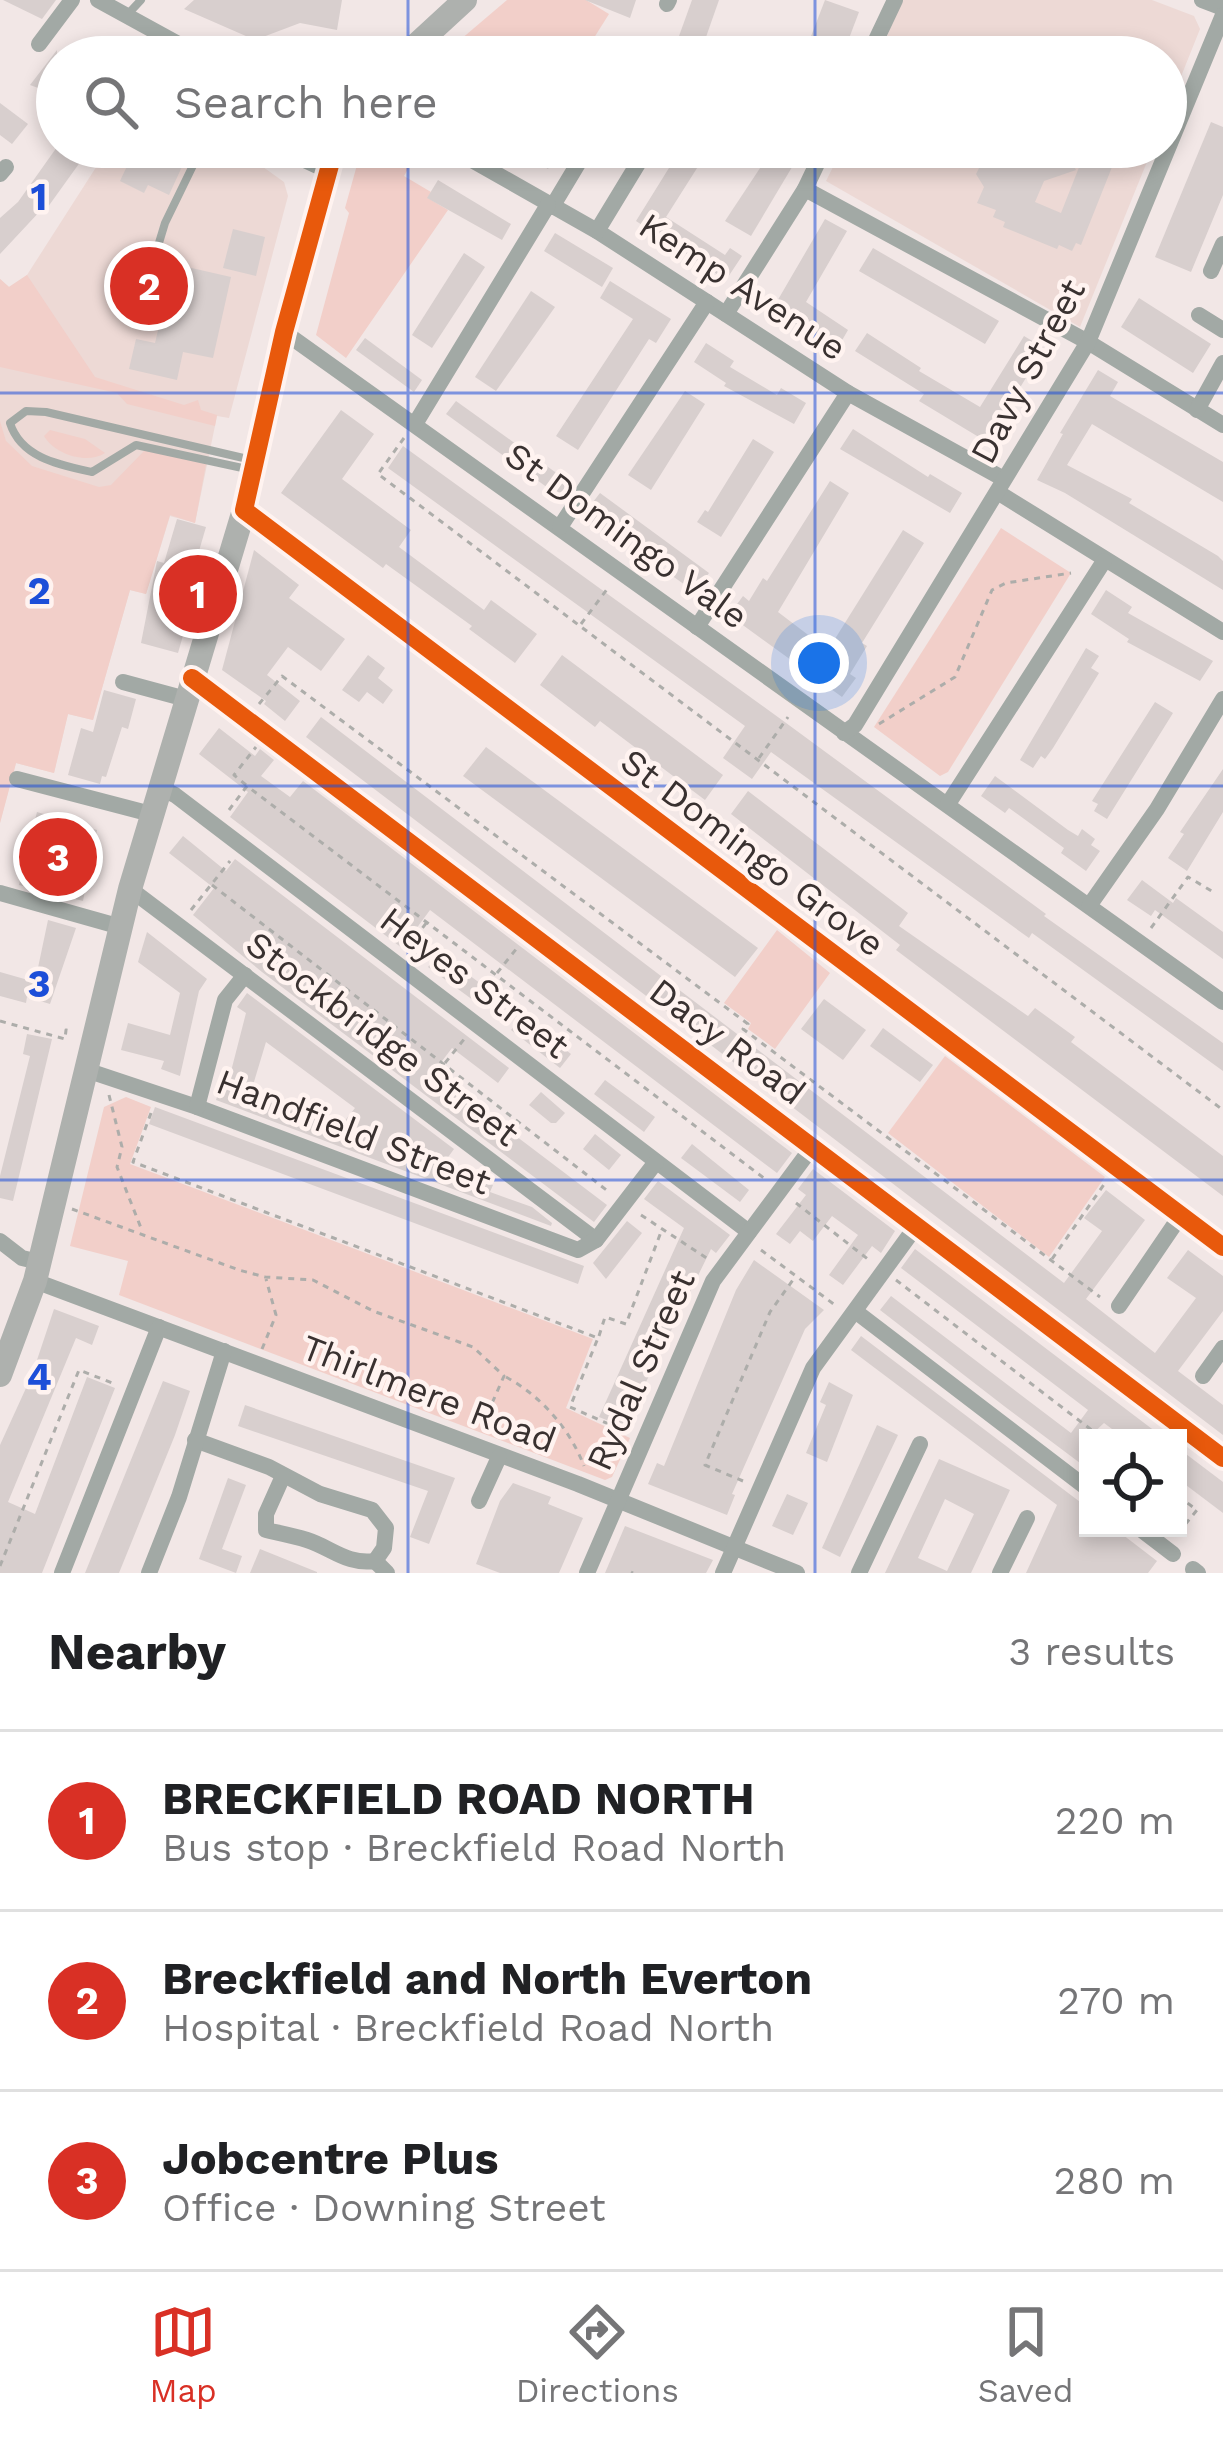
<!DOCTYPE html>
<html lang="en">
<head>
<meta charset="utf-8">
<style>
	:root { --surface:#fff; --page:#f6f6f6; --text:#202124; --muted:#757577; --line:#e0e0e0; --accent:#d93025 }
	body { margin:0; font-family:"Work Sans",sans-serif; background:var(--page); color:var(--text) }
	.controls { position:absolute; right:36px; bottom:36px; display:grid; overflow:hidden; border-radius:0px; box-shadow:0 6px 18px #0003 }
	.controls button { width:108px; height:108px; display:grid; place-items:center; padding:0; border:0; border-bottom:3px solid var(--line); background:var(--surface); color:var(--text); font:60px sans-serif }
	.you { position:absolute; left:819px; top:663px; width:42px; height:42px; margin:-30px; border:9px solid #fff; border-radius:50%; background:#1a73e8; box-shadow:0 0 0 18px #1a73e833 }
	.badge { display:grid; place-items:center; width:78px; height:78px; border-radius:50%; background:var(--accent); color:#fff; font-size:39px; font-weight:700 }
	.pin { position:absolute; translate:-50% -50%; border:6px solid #fff; box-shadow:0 3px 12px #0006 }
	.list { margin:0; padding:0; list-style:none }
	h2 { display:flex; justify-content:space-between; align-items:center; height:156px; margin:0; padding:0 48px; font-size:51px }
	h2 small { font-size:39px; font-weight:400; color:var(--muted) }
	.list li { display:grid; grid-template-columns:78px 1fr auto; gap:36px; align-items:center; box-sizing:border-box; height:180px; padding:0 48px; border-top:3px solid var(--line) }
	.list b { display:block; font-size:45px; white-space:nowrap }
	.list p { margin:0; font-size:39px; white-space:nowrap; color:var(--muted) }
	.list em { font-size:39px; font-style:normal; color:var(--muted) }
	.icon { flex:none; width:66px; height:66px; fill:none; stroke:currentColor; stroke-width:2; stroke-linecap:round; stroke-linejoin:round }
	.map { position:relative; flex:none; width:1223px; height:1573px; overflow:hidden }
	.search { position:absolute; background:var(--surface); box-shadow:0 6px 18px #0003; left:36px; right:36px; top:36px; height:132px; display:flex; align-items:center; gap:30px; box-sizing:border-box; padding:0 42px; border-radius:66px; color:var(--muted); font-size:45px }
	.sheet { height:696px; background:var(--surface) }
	nav { display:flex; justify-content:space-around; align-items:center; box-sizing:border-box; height:168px; border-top:3px solid var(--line); background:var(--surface); font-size:33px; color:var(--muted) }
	nav a { display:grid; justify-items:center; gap:6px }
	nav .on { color:var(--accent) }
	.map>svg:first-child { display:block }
	.built { fill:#edd9d5 }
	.green { fill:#f2cfc9 }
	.building { fill:#d8cfce; fill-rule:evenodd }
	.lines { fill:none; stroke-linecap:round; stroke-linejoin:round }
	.path { stroke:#adadaa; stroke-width:3; stroke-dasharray:6 6; stroke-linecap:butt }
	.lane { stroke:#a2a9a5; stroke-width:8 }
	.street { stroke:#a2a9a5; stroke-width:16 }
	.secondary { stroke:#aeb1ae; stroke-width:24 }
	.cycleway-casing { stroke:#fff3f0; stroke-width:26 }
	.cycleway { stroke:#e8590c; stroke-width:18 }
	.grid { fill:none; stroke:#1d4ed8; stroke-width:3; stroke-opacity:0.55 }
	.labels { text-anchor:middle; stroke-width:9; stroke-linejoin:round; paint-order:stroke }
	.street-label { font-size:36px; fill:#393130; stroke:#fff3f0 }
	.grid-label { font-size:39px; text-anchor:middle; font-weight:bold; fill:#1d4ed8; stroke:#fff3f0; stroke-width:9; stroke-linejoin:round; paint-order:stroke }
</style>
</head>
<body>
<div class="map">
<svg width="1223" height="1573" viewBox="0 0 1223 1573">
	<rect width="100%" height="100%" fill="#f2e7e6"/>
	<g class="built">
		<path d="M901 0H1152L1194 16 1200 29 1166 114V57H879Z"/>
		<path d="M109 147H235L284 182 288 196 229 418 217 416 195 523 170 516 146 594 130 590 93 720 68 714 54 773 16 763 0 823V279L9 287 27 275Z"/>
		<path d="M843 147H1153L1080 327 826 181Z"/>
	</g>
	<g class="green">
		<path d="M507 0H586L609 14 582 57H440Z"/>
		<path d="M362 147H402L416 155 404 176 431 192 428 198 448 210 346 358 316 335 349 213 345 208Z"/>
		<path d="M27 275 95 377 184 405 198 400 201 410 217 415 215 426 127 404 117 393 0 367V279L9 287Z"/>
		<path d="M0 421 6 441 32 466 99 487 111 485 145 450 206 464 195 523 170 515 146 594 130 590 93 720 68 714 54 773 16 763 0 823Z"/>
		<path d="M50 430 85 439 105 453C87 465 54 454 44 436Z"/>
		<path d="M1001 528 1071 573 948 772 940 776 874 727Z"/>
		<path d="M777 930 830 973 775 1049 748 1029 751 1023 724 1003Z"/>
		<path d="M945 1056 1105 1177 1049 1257 888 1133Z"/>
		<path d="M126 1097 151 1107 130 1164 593 1339 566 1408 630 1438 612 1477 605 1480 119 1295 128 1261 70 1246 104 1107Z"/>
	</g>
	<g class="building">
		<path d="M3 0H56L42 19Z"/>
		<path d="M194 0H342L337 30 300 23 255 40 184 9Z"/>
		<path d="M585 0H636L630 18Z"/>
		<path d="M692 0H719L699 57 674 50Z"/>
		<path d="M825 0 859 12 842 57H803Z"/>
		<path d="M57 50V95L30 85Z"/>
		<path d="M0 103 28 124 12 144 0 135Z"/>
		<path d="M1211 122 1223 127V195L1191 272 1155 257Z"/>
		<path d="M57 147H91L45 211 42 209 0 254V218L18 202Z"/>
		<path d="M136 147H191L169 195 148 185 144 193 120 181Z"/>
		<path d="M513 147H561L548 169Z"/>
		<path d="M682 147H705L696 163 699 165 666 217 725 255 730 248 742 256 726 280 636 221Z"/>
		<path d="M774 147H804L751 236 725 221Z"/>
		<path d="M998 147H1064L1076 170 1044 181 1035 202 1061 213 1087 147H1120L1081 245 1076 243 1072 251 1059 245 1057 249 1003 227 1005 222 993 217 996 210 977 203 984 187 976 174 979 168 991 164Z"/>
		<path d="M438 180 511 224 502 240 427 198Z"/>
		<path d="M825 219 847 231 806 302 848 330 837 349 772 310Z"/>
		<path d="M233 229 265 237 256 276 223 268Z"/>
		<path d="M555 233 613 268 602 287 544 251Z"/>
		<path d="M873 248 999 321 985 344 859 271Z"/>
		<path d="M464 253 485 267 432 348 412 335Z"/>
		<path d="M174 264 231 277 213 358 183 352 177 380 129 369 136 339 155 343Z"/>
		<path d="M610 281 671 319 656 343 649 339 578 450 556 436 633 319 600 298Z"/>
		<path d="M531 291 555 307 496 391 475 377Z"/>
		<path d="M1139 298 1211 344 1193 373 1121 327Z"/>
		<path d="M867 333 921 368 919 371 980 407 1024 336 1044 348 987 442 919 401 924 394 855 351Z"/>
		<path d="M365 338 422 380 414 392 356 350Z"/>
		<path d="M706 343 734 361 730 367 777 395 781 388 806 403 794 424 724 386 726 383 694 362Z"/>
		<path d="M1098 370 1118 382 1110 396 1223 462V502L1092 424 1067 465 1132 499 1129 503 1218 556 1223 561V590L1065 493 1037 480 1063 434 1060 433Z"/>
		<path d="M685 391 705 404 651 490 628 475Z"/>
		<path d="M456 401 569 482 559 496 446 414Z"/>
		<path d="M341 410 374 434 342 479 411 530 399 547 484 610 491 600 537 634 515 663 469 629 472 626 386 564 383 568 281 493Z"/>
		<path d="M853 429 928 477 930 474 962 493 950 513 840 449Z"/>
		<path d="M753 439 774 452 721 537 697 522 705 510 708 512Z"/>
		<path d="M403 446 782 720 1046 914 1044 916 1223 1043V1071L1032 933 1029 938 771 752 752 779 723 758 745 726 388 468Z"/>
		<path d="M830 481 849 493 778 612 828 650 903 530 924 543 862 643 867 646 850 674 856 678 842 697 729 615 743 596 749 601 763 578 767 581Z"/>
		<path d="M600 493 709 573 695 592 671 575 676 569 614 525 607 535 583 515Z"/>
		<path d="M177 519 206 527 180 616 188 618 178 653 141 643 157 561 164 563Z"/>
		<path d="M254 550 299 585 289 598 345 639 321 671 288 647 267 675 300 701 285 721 264 704 266 701 222 670Z"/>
		<path d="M1106 590 1132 607 1128 613 1213 661 1200 681 1127 642 1129 639 1091 614Z"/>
		<path d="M1086 648 1099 656 1091 668 1099 673 1053 748 1045 759 1041 756 1033 768 1020 760Z"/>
		<path d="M368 655 385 668 378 678 393 690 383 704 367 692 359 702 342 690Z"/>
		<path d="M562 655 723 775 705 800 600 721 595 727 540 685Z"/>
		<path d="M104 690 136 699 128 729 122 727 106 777 102 776 100 784 68 775 81 728 93 732Z"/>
		<path d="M1155 702 1173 713 1107 819 1094 811 1098 804 1092 801Z"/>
		<path d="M321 717 1064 1283 1102 1231 1084 1218 1106 1190 1145 1220 1086 1299 1155 1353 1196 1298 1167 1278 1188 1250 1223 1276V1311L1178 1371 1223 1405V1435L306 737Z"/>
		<path d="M219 728 255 756 260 749 274 760 261 776 290 797 303 781 792 1153 777 1173 430 910 402 948 230 817 248 792 199 754Z"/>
		<path d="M486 747 758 948 735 977 463 776Z"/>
		<path d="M1223 769V812L1187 871 1168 858 1184 834 1180 832Z"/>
		<path d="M995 776 1068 830 1078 836 1082 829 1095 839 1091 845 1100 851 1086 871 1061 853 1064 848 1009 808 1005 813 981 796Z"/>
		<path d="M748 791 908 913 899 926 1028 1016 1035 1008 1075 1037 1071 1042 1223 1156V1196L896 950 900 945 731 814Z"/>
		<path d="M37 812 97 830 83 901 19 885Z"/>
		<path d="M183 836 226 871 235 859 509 1068 498 1083 452 1048 433 1073 607 1205 594 1222 262 972 193 915 214 888 169 853Z"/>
		<path d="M1142 880 1173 903 1176 898 1223 932V959L1155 910 1151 916 1127 900Z"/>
		<path d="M48 920 76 928 50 1004 27 997 26 1003 0 996V972L35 982Z"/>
		<path d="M147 932 207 979 199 991 180 1076 161 1069 164 1061 121 1050 128 1023 170 1035 180 993 138 962Z"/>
		<path d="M439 953 488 989 477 1003 428 967Z"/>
		<path d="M247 993 454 1149 441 1167 493 1185 490 1192 532 1207 552 1223 551 1226 216 1100 221 1085 227 1087 246 1013 237 1007ZM266 1042 355 1108 339 1128 250 1095Z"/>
		<path d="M824 999 866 1030 843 1060 801 1029Z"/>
		<path d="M522 1016 571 1054 560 1068 511 1030Z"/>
		<path d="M883 1028 933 1065 920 1082 870 1046Z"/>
		<path d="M27 1034 52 1039 13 1201 0 1198V1176L30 1056 23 1054Z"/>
		<path d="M605 1080 655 1117 644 1132 594 1094Z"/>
		<path d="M541 1092 565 1113 556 1123H551L529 1105Z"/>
		<path d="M155 1107 584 1266 578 1284 149 1124Z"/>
		<path d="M595 1134 621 1155 609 1170 583 1149Z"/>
		<path d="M692 1144 749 1190 740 1202 681 1158Z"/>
		<path d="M813 1169 895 1231 881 1253 872 1246 843 1285 829 1275 858 1235 832 1216 813 1241 800 1231 790 1244 776 1234 806 1195 798 1189Z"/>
		<path d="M658 1181 730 1235 716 1253 711 1249 624 1427 599 1417 684 1228 644 1199Z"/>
		<path d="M627 1221 642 1233 606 1279 593 1263Z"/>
		<path d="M915 1249 1131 1413 1164 1438H1124L1104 1423 1088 1438V1469L1004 1406 880 1310 891 1296 1071 1433 1088 1410 901 1268Z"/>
		<path d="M754 1260 824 1310 805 1329 732 1494 735 1495 727 1515 648 1484 657 1463 664 1466 736 1290Z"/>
		<path d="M54 1309 99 1326 92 1345 76 1338 8 1502 35 1514 87 1377 115 1388 42 1573H0V1445L32 1375Z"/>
		<path d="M861 1336 1088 1508V1528H1114L1157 1561 1148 1573H1026L1057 1505 851 1350Z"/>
		<path d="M163 1381 190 1391 175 1435 119 1573H85Z"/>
		<path d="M829 1382 853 1395 827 1462 806 1453 826 1405 820 1402Z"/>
		<path d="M245 1405 455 1478 429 1544 410 1537 428 1491 238 1426Z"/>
		<path d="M877 1425 898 1435 840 1557 822 1548Z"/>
		<path d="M1178 1448 1223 1482V1513L1178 1479Z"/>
		<path d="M939 1459 1010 1490 971 1573H885ZM945 1499 974 1514 947 1571 918 1558Z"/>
		<path d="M228 1478 246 1485 222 1549 242 1556 236 1573 199 1559Z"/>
		<path d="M513 1483 551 1497 548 1504 583 1518 559 1573H500L476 1564 500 1501Z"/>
		<path d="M787 1494 808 1503 793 1535 772 1526Z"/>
		<path d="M625 1526 713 1560 706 1573H605Z"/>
		<path d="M260 1549 317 1572V1573H250Z"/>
	</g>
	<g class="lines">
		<g class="path">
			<path d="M404 438 378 474 1223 1110"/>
			<path d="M581 624 608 588"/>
			<path d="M259 704 282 676 748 1024 743 1029 1100 1297"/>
			<path d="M879 724 955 677 992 590 1006 583 1071 573"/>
			<path d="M759 758 788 717"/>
			<path d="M246 785 234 775 256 747"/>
			<path d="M229 810 247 786 765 1179"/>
			<path d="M212 885 609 1192"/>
			<path d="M191 910 230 861"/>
			<path d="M1151 928 1188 877 1215 893"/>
			<path d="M408 947 427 922"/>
			<path d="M497 973 517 948"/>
			<path d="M0 1021 65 1039 66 1030 72 1031"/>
			<path d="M445 1063 465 1038"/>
			<path d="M109 1095 122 1147 117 1167 141 1228"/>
			<path d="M151 1113 133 1162 598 1338 570 1407 627 1432"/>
			<path d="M796 1203 869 1260"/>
			<path d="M72 1209 239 1270 265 1277 313 1280 373 1311 473 1347 504 1376 482 1426"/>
			<path d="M641 1215 708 1259"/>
			<path d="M761 1250 835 1305"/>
			<path d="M1052 1259 1105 1183"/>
			<path d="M896 1280 1102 1438"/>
			<path d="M599 1336 605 1317 626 1324 661 1232"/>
			<path d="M262 1349 276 1315 266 1279"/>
			<path d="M506 1377C541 1396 570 1429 584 1466"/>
			<path d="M743 1481 705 1465 770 1312 795 1277"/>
			<path d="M1178 1496 1197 1510 1179 1532"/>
			<path d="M0 1566 79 1370 115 1384"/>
			<path d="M631 1572 633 1573"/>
		</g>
		<g class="lane">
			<path d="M128 14 141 0"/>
			<path d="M135 322 165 223 202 147"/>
			<path d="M247 469 136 445 92 472C60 465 21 458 10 423L26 411 46 412 252 460"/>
		</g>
		<g class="street">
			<path d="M98 0 202 57"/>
			<path d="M1202 0 1223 8"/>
			<path d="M667 4 669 0"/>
			<path d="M39 44 72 0"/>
			<path d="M868 57 895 0"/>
			<path d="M277 147 328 171"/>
			<path d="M449 147 597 231 848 393 1002 478"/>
			<path d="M0 174 6 167"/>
			<path d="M805 189 1088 342 1223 425"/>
			<path d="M552 207 588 147"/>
			<path d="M597 231 648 147"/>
			<path d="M1211 271 1223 244"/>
			<path d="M726 314 805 189 825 147"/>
			<path d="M1199 315 1223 330"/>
			<path d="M284 332 1223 1002"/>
			<path d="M1197 410 1223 363"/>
			<path d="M415 424 548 205"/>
			<path d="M999 493 1223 632"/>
			<path d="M244 510 1223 1247"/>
			<path d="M560 527 707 302"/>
			<path d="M697 627 848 393"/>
			<path d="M192 678 1223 1458"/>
			<path d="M123 682 186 699"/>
			<path d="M844 733 855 725 1088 342 1223 15"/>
			<path d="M17 779 151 814"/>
			<path d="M159 787 175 795 749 1232"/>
			<path d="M948 804 1104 561"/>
			<path d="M130 889 596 1240"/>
			<path d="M0 893 121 927"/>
			<path d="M1089 906 1157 809 1223 699"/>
			<path d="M86 1070 197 1107 578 1250 596 1240 656 1162"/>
			<path d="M197 1107 225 1000 245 975"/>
			<path d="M0 1241 22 1258 39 1262"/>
			<path d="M35 1281 578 1484 797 1573"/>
			<path d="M1119 1306 1181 1215"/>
			<path d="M855 1311 1088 1489"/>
			<path d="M1203 1376 1223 1348"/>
			<path d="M195 1440 269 1467 320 1494 372 1510 386 1528 384 1548 375 1561 387 1573"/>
			<path d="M283 1476 266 1514V1530C279 1533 294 1536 307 1540 332 1548 347 1565 375 1561"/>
			<path d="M479 1501 499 1457"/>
			<path d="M1139 1528 1173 1554"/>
			<path d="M1193 1569 1198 1573"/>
			<path d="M62 1573 159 1327"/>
			<path d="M149 1573 179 1497 224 1351"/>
			<path d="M587 1573 713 1281 813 1146"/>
			<path d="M723 1573 813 1368 917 1225"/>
			<path d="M859 1573 920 1444"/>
			<path d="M1000 1573 1027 1518"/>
		</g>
		<g class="secondary">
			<path d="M403 57 465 0"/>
			<path d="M0 1375 35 1281 130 889 244 510 284 332 335 147"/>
		</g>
		<defs>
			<g id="cycleway">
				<path d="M335 147 284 332 244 510 1223 1247"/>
				<path d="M192 678 1223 1458"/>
			</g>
		</defs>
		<use href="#cycleway" class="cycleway-casing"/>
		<use href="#cycleway" class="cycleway"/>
	</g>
	<path class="grid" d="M408 0V57M815 0V57M408 147V1573M815 147V1573M0 393H1223M0 786H1223M0 1180H1223"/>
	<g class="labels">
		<g class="street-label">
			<text transform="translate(743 286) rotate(33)" y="13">Kemp Avenue</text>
			<text transform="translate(1027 371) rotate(-62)" y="13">Davy Street</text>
			<text transform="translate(627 535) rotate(36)" y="13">St Domingo Vale</text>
			<text transform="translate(753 852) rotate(37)" y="13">St Domingo Grove</text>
			<text transform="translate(475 982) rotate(37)" y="13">Heyes Street</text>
			<text transform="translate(383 1038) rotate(37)" y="13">Stockbridge Street</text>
			<text transform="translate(728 1041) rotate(37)" y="13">Dacy Road</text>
			<text transform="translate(354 1131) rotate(21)" y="13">Handfield Street</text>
			<text transform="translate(640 1370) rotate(-66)" y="13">Rydal Street</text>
			<text transform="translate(429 1393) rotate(21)" y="13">Thirlmere Road</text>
		</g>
	</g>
	<g class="grid-label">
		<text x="39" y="210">1</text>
		<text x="39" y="604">2</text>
		<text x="39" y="997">3</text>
		<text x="39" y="1390">4</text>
	</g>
</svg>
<div class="controls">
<button><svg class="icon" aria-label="locate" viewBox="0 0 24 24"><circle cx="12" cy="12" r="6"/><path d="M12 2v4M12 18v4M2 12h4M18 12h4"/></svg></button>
</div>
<div class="you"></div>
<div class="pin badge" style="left:198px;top:594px">1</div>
<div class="pin badge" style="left:149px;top:286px">2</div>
<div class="pin badge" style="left:58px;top:857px">3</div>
<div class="search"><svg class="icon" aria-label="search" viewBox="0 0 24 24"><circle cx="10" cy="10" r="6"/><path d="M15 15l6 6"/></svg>Search here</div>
</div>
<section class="sheet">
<h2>Nearby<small>3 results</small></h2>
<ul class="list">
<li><span class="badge">1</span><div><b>BRECKFIELD ROAD NORTH</b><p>Bus stop · Breckfield Road North</p></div><em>220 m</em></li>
<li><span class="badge">2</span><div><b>Breckfield and North Everton</b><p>Hospital · Breckfield Road North</p></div><em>270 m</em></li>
<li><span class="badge">3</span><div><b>Jobcentre Plus</b><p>Office · Downing Street</p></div><em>280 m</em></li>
</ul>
</section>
<nav>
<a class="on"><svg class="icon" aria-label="map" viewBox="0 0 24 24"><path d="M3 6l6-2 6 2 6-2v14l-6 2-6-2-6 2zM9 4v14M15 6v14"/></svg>Map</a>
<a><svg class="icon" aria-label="directions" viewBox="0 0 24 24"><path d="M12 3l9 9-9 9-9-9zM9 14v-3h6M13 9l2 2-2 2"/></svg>Directions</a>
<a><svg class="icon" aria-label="saved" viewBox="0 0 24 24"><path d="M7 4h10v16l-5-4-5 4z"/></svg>Saved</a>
</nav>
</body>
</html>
